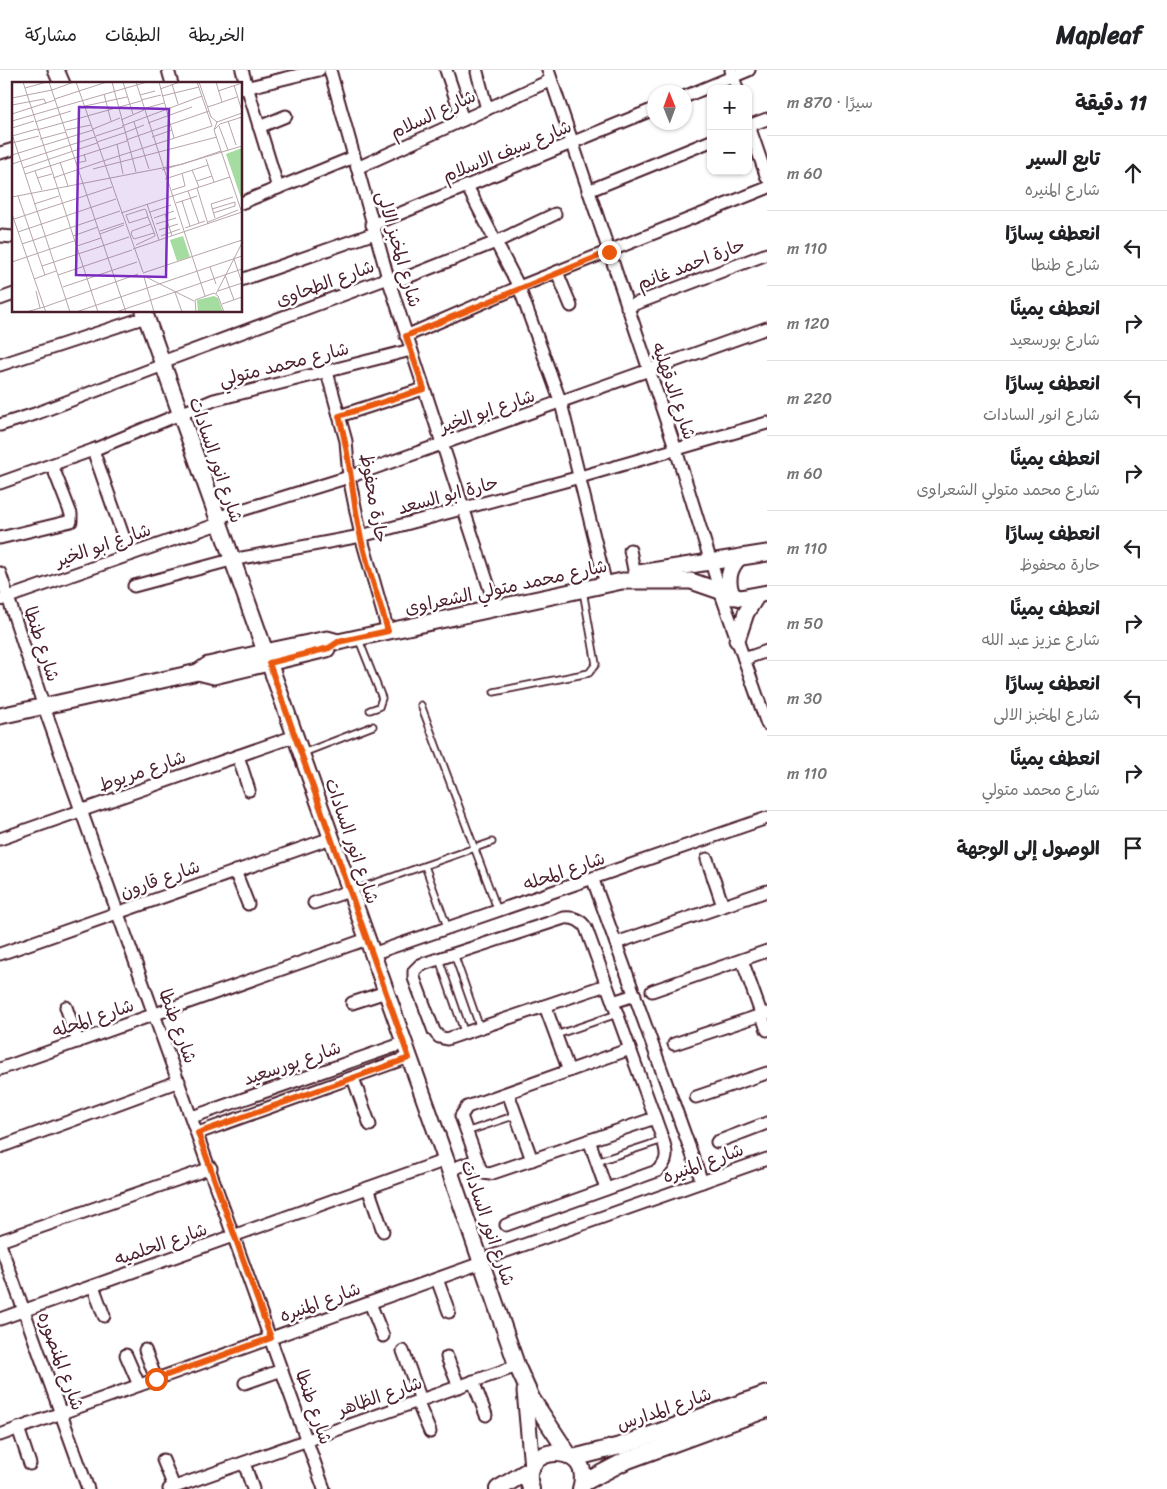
<!DOCTYPE html>
<html lang="ar">
<head>
<meta charset="utf-8">
<style>
	:root { --surface:#fff; --page:#f6f6f6; --text:#202124; --muted:#757577; --line:#e0e0e0 }
	body { margin:0; font-family:Sriracha,"Playpen Sans Arabic",sans-serif; background:var(--page); color:var(--text); direction:rtl }
	.controls { position:absolute; right:15px; top:15px; display:grid; overflow:hidden; border-radius:10px; box-shadow:0 1px 4px #0004 }
	.controls button { width:45px; height:45px; display:grid; place-items:center; padding:0; border:0; border-bottom:1px solid var(--line); background:var(--surface); color:var(--text); font:25px sans-serif }
	.compass { position:absolute; left:647px; top:15px; width:45px; height:45px; border-radius:50%; background:var(--surface); box-shadow:0 1px 4px #0004; rotate:359deg }
	.stop { position:absolute; width:15px; height:15px; margin:-11px; border:4px solid #ea580c; border-radius:50%; background:#fff }
	.stop.end { background:#ea580c; border-color:#fff; box-shadow:0 1px 5px #0008 }
	.list { margin:0; padding:0; list-style:none }
	h2 { display:flex; justify-content:space-between; align-items:center; height:65px; margin:0; padding:0 20px; font-size:21px }
	h2 small { font-size:16px; font-weight:400; color:var(--muted) }
	.list li { display:grid; grid-template-columns:32px 1fr auto; gap:15px; align-items:center; box-sizing:border-box; height:75px; padding:0 20px; border-top:1px solid var(--line) }
	.list b { display:block; font-size:19px; white-space:nowrap }
	.list p { margin:0; font-size:16px; white-space:nowrap; color:var(--muted) }
	.list em { font-size:16px; font-style:normal; color:var(--muted) }
	.icon { flex:none; width:28px; height:28px; fill:none; stroke:currentColor; stroke-width:2; stroke-linecap:round; stroke-linejoin:round }
	.map { position:relative; flex:none; width:767px; height:1419px; overflow:hidden; direction:ltr }
	header { display:flex; align-items:center; gap:30px; box-sizing:border-box; height:70px; padding:0 25px; background:var(--surface); border-bottom:1px solid var(--line) }
	header strong { font-size:24px }
	nav { display:flex; gap:28px; margin-inline-start:auto; font-size:18px }
	main { display:flex }
	aside { flex:1; background:var(--surface) }
	.map>svg:first-child { display:block }
	.lines { fill:none; stroke-linecap:round; stroke-linejoin:round }
	.service-casing { stroke:#4a1f2b; stroke-width:9 }
	.minor-casing { stroke:#4a1f2b; stroke-width:15 }
	.tertiary-casing { stroke:#4a1f2b; stroke-width:19 }
	.secondary-casing { stroke:#4a1f2b; stroke-width:20 }
	.service { stroke:#fff; stroke-width:5.5 }
	.minor { stroke:#fff; stroke-width:11 }
	.tertiary { stroke:#fff; stroke-width:15 }
	.secondary { stroke:#fff; stroke-width:16 }
	.route { stroke:#ea580c; stroke-width:6 }
	.labels { text-anchor:middle; stroke-width:5; stroke-linejoin:round; paint-order:stroke }
	.street-label { font-size:18px; fill:#4a1f2b; stroke:#fff }
	.inset-road { fill:none; stroke:#b7a5aa; stroke-width:1 }
	.view { fill:#7b2cbf; fill-opacity:0.15; stroke:#7b2cbf; stroke-width:2.5 }
	.inset-edge { fill:none; stroke:#4a1f2b; stroke-width:2.5 }
</style>
</head>
<body>
<header>
<strong>Mapleaf</strong>
<nav><a>الخريطة</a><a>الطبقات</a><a>مشاركة</a></nav>
</header>
<main>
<aside>
<h2>11 دقيقة<small>سيرًا · 870 m</small></h2>
<ul class="list">
<li><svg class="icon" aria-label="ahead" viewBox="0 0 24 24"><path d="M12 20V5M6 11l6-6 6 6"/></svg><div><b>تابع السير</b><p>شارع المنيره</p></div><em>60 m</em></li>
<li><svg class="icon" aria-label="left" viewBox="0 0 24 24"><path d="M17 20v-9H6M10 6l-5 5 5 5"/></svg><div><b>انعطف يسارًا</b><p>شارع طنطا</p></div><em>110 m</em></li>
<li><svg class="icon" aria-label="right" viewBox="0 0 24 24"><path d="M7 20v-9h11M14 6l5 5-5 5"/></svg><div><b>انعطف يمينًا</b><p>شارع بورسعيد</p></div><em>120 m</em></li>
<li><svg class="icon" aria-label="left" viewBox="0 0 24 24"><path d="M17 20v-9H6M10 6l-5 5 5 5"/></svg><div><b>انعطف يسارًا</b><p>شارع انور السادات</p></div><em>220 m</em></li>
<li><svg class="icon" aria-label="right" viewBox="0 0 24 24"><path d="M7 20v-9h11M14 6l5 5-5 5"/></svg><div><b>انعطف يمينًا</b><p>شارع محمد متولي الشعراوى</p></div><em>60 m</em></li>
<li><svg class="icon" aria-label="left" viewBox="0 0 24 24"><path d="M17 20v-9H6M10 6l-5 5 5 5"/></svg><div><b>انعطف يسارًا</b><p>حارة محفوظ</p></div><em>110 m</em></li>
<li><svg class="icon" aria-label="right" viewBox="0 0 24 24"><path d="M7 20v-9h11M14 6l5 5-5 5"/></svg><div><b>انعطف يمينًا</b><p>شارع عزيز عبد الله</p></div><em>50 m</em></li>
<li><svg class="icon" aria-label="left" viewBox="0 0 24 24"><path d="M17 20v-9H6M10 6l-5 5 5 5"/></svg><div><b>انعطف يسارًا</b><p>شارع المخبز الالى</p></div><em>30 m</em></li>
<li><svg class="icon" aria-label="right" viewBox="0 0 24 24"><path d="M7 20v-9h11M14 6l5 5-5 5"/></svg><div><b>انعطف يمينًا</b><p>شارع محمد متولي</p></div><em>110 m</em></li>
<li><svg class="icon" aria-label="arrive" viewBox="0 0 24 24"><path d="M6 21V4h12l-3 4 3 4H6"/></svg><div><b>الوصول إلى الوجهة</b></div></li>
</ul>
</aside>
<div class="map">
<svg width="767" height="1419" viewBox="0 0 767 1419">
	<rect width="100%" height="100%" fill="#fff"/>
	<filter id="ink" filterUnits="userSpaceOnUse"><feTurbulence type="fractalNoise" baseFrequency=".02" numOctaves="2"/><feDisplacementMap in="SourceGraphic" scale="10" xChannelSelector="R" yChannelSelector="G"/><feConvolveMatrix kernelMatrix="1 2 1 2 8 2 1 2 1" color-interpolation-filters="sRGB"/></filter>
	<g filter="url(#ink)">
		<g class="lines">
			<defs>
				<g id="service">
					<path d="M359 570 382 628 379 637 370 640"/>
					<path d="M494 622 589 603 596 594 583 521"/>
					<path d="M421 635 498 841"/>
					<path d="M303 683 373 656"/>
					<path d="M425 796 448 859"/>
					<path d="M352 821 492 772"/>
					<path d="M454 884 480 958"/>
					<path d="M439 889 465 964"/>
					<path d="M556 965 617 944"/>
					<path d="M466 1062 516 1045"/>
					<path d="M596 1092 663 1070"/>
				</g>
				<g id="minor">
					<path d="M168 0 172 14"/>
					<path d="M242 0 278 118"/>
					<path d="M330 0 388 208 496 538"/>
					<path d="M446 0 463 50"/>
					<path d="M548 0 676 380 720 521 767 654"/>
					<path d="M731 0 737 19"/>
					<path d="M477 2 487 39"/>
					<path d="M241 19 319 0"/>
					<path d="M684 27 749 0"/>
					<path d="M748 53 767 108"/>
					<path d="M748 56 767 49"/>
					<path d="M259 57 286 46"/>
					<path d="M0 83 14 79"/>
					<path d="M357 98 551 10"/>
					<path d="M467 116 519 217 561 333 606 515"/>
					<path d="M588 121 711 71"/>
					<path d="M241 133 354 87"/>
					<path d="M372 155 654 39"/>
					<path d="M0 166 14 167"/>
					<path d="M557 202 571 236"/>
					<path d="M241 210 375 163"/>
					<path d="M390 214 496 172 555 144"/>
					<path d="M0 229 14 224"/>
					<path d="M627 237 767 184"/>
					<path d="M406 266 519 217 767 118"/>
					<path d="M162 292 388 208"/>
					<path d="M0 295 146 247"/>
					<path d="M327 302 346 371 349 407 361 466 388 561"/>
					<path d="M339 346 423 319"/>
					<path d="M0 355 35 344 163 295"/>
					<path d="M93 380 130 485"/>
					<path d="M0 413 93 380 214 330 411 280"/>
					<path d="M216 448 349 407 767 258"/>
					<path d="M0 468 71 451V444L52 395"/>
					<path d="M630 480 635 505"/>
					<path d="M0 503 44 637 324 1419"/>
					<path d="M134 516 231 490 361 466 580 407 767 353"/>
					<path d="M0 530 218 454"/>
					<path d="M744 589 767 581"/>
					<path d="M238 686 249 720"/>
					<path d="M0 769 295 666"/>
					<path d="M707 789 723 836"/>
					<path d="M235 801 248 834"/>
					<path d="M593 810 702 1112"/>
					<path d="M314 833 349 821"/>
					<path d="M616 873 767 821"/>
					<path d="M0 884 331 768"/>
					<path d="M372 884 767 748"/>
					<path d="M742 890 767 960"/>
					<path d="M652 921 767 881"/>
					<path d="M613 932 635 925"/>
					<path d="M352 933 386 922"/>
					<path d="M545 936 569 1001"/>
					<path d="M66 937 78 972"/>
					<path d="M674 974 767 943"/>
					<path d="M630 979 467 1037 461 1046 480 1098 484 1103 490 1104 655 1048"/>
					<path d="M0 999 367 869"/>
					<path d="M353 1008 370 1055"/>
					<path d="M508 1023 532 1090"/>
					<path d="M696 1027 767 1003"/>
					<path d="M192 1047 404 973"/>
					<path d="M198 1063 409 987"/>
					<path d="M589 1070 606 1119"/>
					<path d="M717 1072 767 1053"/>
					<path d="M0 1077 179 1011"/>
					<path d="M449 1100 477 1090"/>
					<path d="M368 1118 383 1161"/>
					<path d="M506 1155 657 1101C669 1092 667 1082 663 1070L586 858C581 850 573 847 564 848L420 895 414 901V908L434 961 439 967 447 969 606 915"/>
					<path d="M0 1171 211 1098"/>
					<path d="M0 1174 88 1419"/>
					<path d="M481 1190 767 1089"/>
					<path d="M437 1209 449 1242"/>
					<path d="M93 1216 104 1246"/>
					<path d="M370 1233 383 1266"/>
					<path d="M0 1249 446 1090"/>
					<path d="M145 1280 156 1309"/>
					<path d="M403 1281 421 1330"/>
					<path d="M126 1285 139 1315"/>
					<path d="M447 1287 459 1317"/>
					<path d="M473 1311 486 1345"/>
					<path d="M245 1313 282 1300"/>
					<path d="M417 1331 430 1362"/>
					<path d="M18 1358 30 1394"/>
					<path d="M0 1365 481 1193"/>
					<path d="M163 1390 174 1417"/>
					<path d="M244 1393 253 1419"/>
					<path d="M169 1419 517 1296"/>
				</g>
				<g id="tertiary">
					<path d="M56 0 62 14"/>
					<path d="M144 241 446 1090 517 1296 532 1329 569 1385"/>
					<path d="M639 503 767 483"/>
					<path d="M733 527C726 512 728 498 740 487"/>
					<path d="M737 570 746 543 756 527"/>
					<path d="M198 602 214 606 327 579"/>
					<path d="M0 646 198 602 208 595 265 582 327 569 338 572 622 511H691L740 528 767 523"/>
					<path d="M525 1321 532 1397"/>
				</g>
				<g id="secondary">
					<path d="M573 1388 620 1376 767 1324"/>
					<path d="M583 1413 625 1391 767 1339"/>
					<path d="M498 1419 531 1399"/>
					<path d="M531 1419C515 1372 596 1370 581 1419"/>
				</g>
			</defs>
			<use href="#service" class="service-casing"/>
			<use href="#minor" class="minor-casing"/>
			<use href="#tertiary" class="tertiary-casing"/>
			<use href="#secondary" class="secondary-casing"/>
			<use href="#service" class="service"/>
			<use href="#minor" class="minor"/>
			<use href="#tertiary" class="tertiary"/>
			<use href="#secondary" class="secondary"/>
		</g>
	</g>
	<g class="lines" filter="url(#ink)">
		<path class="route" d="M156 1309 271 1268 198 1063 409 988 269 593 329 578 338 572 388 561C379 529 367 497 360 464 352 425 350 385 339 346L424 319 406 266 609 182"/>
	</g>
	<g class="labels">
		<g class="street-label">
			<text transform="translate(433 44) rotate(-25)" y="6">شارع السلام</text>
			<text transform="translate(507 81) rotate(-22)" y="6">شارع سيف الاسلام</text>
			<text transform="translate(399 179) rotate(74)" y="6">شارع المخبز الالى</text>
			<text transform="translate(691 194) rotate(-21)" y="6">حارة احمد غانم</text>
			<text transform="translate(325 213) rotate(-20)" y="6">شارع الطحاوى</text>
			<text transform="translate(284 294) rotate(-14)" y="6">شارع محمد متولي</text>
			<text transform="translate(674 321) rotate(71)" y="6">شارع الدقهليه</text>
			<text transform="translate(487 341) rotate(-19)" y="6">شارع ابو الخير</text>
			<text transform="translate(216 390) rotate(71)" y="6">شارع انور السادات</text>
			<text transform="translate(448 425) rotate(-15)" y="6">حارة ابو السعد</text>
			<text transform="translate(374 428) rotate(80)" y="6">حارة محفوظ</text>
			<text transform="translate(103 475) rotate(-19)" y="6">شارع ابو الخير</text>
			<text transform="translate(506 517) rotate(-12)" y="6">شارع محمد متولي الشعراوى</text>
			<text transform="translate(42 574) rotate(72)" y="6">شارع طنطا</text>
			<text transform="translate(142 701) rotate(-19)" y="6">شارع مريوط</text>
			<text transform="translate(352 771) rotate(71)" y="6">شارع انور السادات</text>
			<text transform="translate(564 801) rotate(-19)" y="6">شارع المحله</text>
			<text transform="translate(160 809) rotate(-19)" y="6">شارع قارون</text>
			<text transform="translate(93 948) rotate(-19)" y="6">شارع المحله</text>
			<text transform="translate(178 956) rotate(70)" y="6">شارع طنطا</text>
			<text transform="translate(292 993) rotate(-19)" y="6">شارع بورسعيد</text>
			<text transform="translate(703 1093) rotate(-20)" y="6">شارع المنيره</text>
			<text transform="translate(488 1153) rotate(71)" y="6">شارع انور السادات</text>
			<text transform="translate(161 1174) rotate(-19)" y="6">شارع الحلميه</text>
			<text transform="translate(320 1232) rotate(-20)" y="6">شارع المنيره</text>
			<text transform="translate(61 1291) rotate(70)" y="6">شارع المنصوره</text>
			<text transform="translate(380 1326) rotate(-19)" y="6">شارع الظاهر</text>
			<text transform="translate(314 1337) rotate(71)" y="6">شارع طنطا</text>
			<text transform="translate(664 1339) rotate(-19)" y="6">شارع المدارس</text>
		</g>
	</g>
	<g transform="translate(12 12)">
		<rect width="230" height="230" fill="#fff"/>
		<path d="M230 66V119L214 72ZM171 154 178 175 165 179 158 158ZM202 214 206 216 211 230H186L185 218Z" fill="#a5dca0"/>
		<path class="inset-road" d="M11 0 86 230M37 0 114 230M64 0 131 190M100 0 124 90M111 0 121 32M124 0 193 214M147 0 162 56M185 0 200 44M187 0 199 35 205 40M204 0 210 20M160 2 166 22M222 3 230 29M13 6 35 0M148 7 168 0M40 8 62 0M67 9 95 0M206 9 230 1M92 12 99 39M128 13 143 9M150 14 187 5M0 16 40 8M43 17 67 9M129 18 149 13M0 23 32 17 34 22M73 24 115 15M196 25 225 15M131 27 152 21M0 32 43 18M109 38 132 28M0 39 135 0M216 39 224 63M23 40 59 29M122 40 137 87M136 41 180 25M110 44 190 14M207 44 216 68M0 46 22 39M81 47 108 36M25 48 129 19M54 48 79 43M202 48 230 131M202 48 205 40 230 31M202 48 208 42 230 35M112 51 132 43M0 52 58 230M0 54 25 47M84 54 111 45M140 55 160 48M28 57 54 50M114 58 197 29M85 60 112 51M0 61 27 54M105 62 111 92M0 73 81 48M194 77 202 100M91 79 200 44M48 80 56 104M64 81 74 79 72 72M0 82 83 55M11 86 85 61M81 87 205 55M150 88 230 64M180 88 187 105M23 89 30 108M13 92 115 59M25 96 40 92M41 96 91 79M153 97 196 83M185 99 200 94M185 106 196 142M160 108 173 104 170 91M176 109 187 141M6 114 33 193M0 115 171 82 209 69M170 119 178 144M164 121 185 114M22 122 47 114M135 122 147 158M200 127 223 120V124L201 131M138 130 159 123M109 131 218 95M0 132 32 225 126 192M153 132 160 154M142 136 162 129M203 136 199 122 221 115M2 137 100 105M196 140 226 128M139 142 120 149 119 152 122 157 142 151M144 142 164 136M173 146 193 139M147 148 166 142M88 149 112 141M6 150 104 117M88 152 112 143M61 154 86 145M149 154 168 147M10 162 108 129M124 163 143 154V153L136 135 134 128 133 127 114 133 117 141 136 135M65 164 89 156M121 167 230 130M222 177 230 201M0 180 62 159M30 184 117 155M198 185 204 202M131 191 230 158M46 193 120 168M213 193 222 218M132 194 182 219M132 195 142 230M22 197 44 189M51 205 125 180M24 209 28 226M206 209 230 201M204 212 230 161M210 222 230 215M14 230 32 225 34 230M64 230 230 174M104 230 163 210M170 230 163 210 230 187M184 230 183 218 202 211 206 214 212 230"/>
		<path class="view" d="M67 25 157 27 154 195 64 193Z"/>
		<rect width="230" height="230" class="inset-edge"/>
	</g>
</svg>
<div class="controls">
<button>+</button>
<button>−</button>
</div>
<svg class="compass" viewBox="-18 -18 36 36"><path d="M0-13l5 13h-10z" fill="#e53935"/><path d="M0 13l5-13h-10z" fill="#757577"/></svg>
<div class="stop" style="left:156px;top:1309px"></div>
<div class="stop end" style="left:609px;top:182px"></div>
</div>
</main>
</body>
</html>
